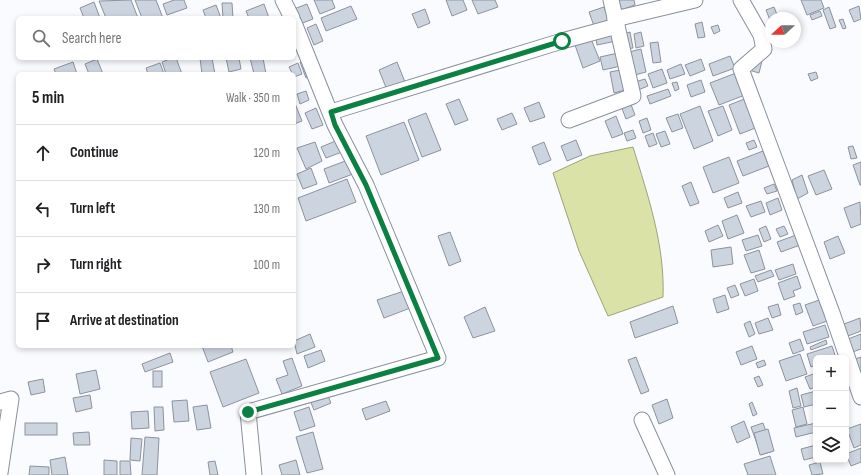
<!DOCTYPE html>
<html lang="en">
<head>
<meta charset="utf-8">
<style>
	:root { --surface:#fff; --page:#f2f2f2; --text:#202124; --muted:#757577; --line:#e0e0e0 }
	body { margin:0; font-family:"Sofia Sans Condensed",sans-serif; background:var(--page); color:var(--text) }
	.controls { position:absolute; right:12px; bottom:12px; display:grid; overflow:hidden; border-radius:6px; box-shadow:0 2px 6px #0003 }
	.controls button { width:36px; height:36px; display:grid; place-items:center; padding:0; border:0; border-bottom:1px solid var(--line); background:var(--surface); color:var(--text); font:20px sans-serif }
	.compass { position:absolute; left:765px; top:12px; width:36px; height:36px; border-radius:50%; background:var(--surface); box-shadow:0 2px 6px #0003; rotate:249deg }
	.stop { position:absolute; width:12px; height:12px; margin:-9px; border:3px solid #0b8043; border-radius:50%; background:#fff }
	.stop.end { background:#0b8043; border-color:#fff; box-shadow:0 1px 4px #0008 }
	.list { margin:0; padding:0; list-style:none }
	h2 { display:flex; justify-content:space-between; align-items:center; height:52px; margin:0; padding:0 16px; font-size:17px }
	h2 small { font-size:13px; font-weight:400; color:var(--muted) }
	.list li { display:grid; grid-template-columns:26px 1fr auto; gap:12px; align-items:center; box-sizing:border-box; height:56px; padding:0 16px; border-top:1px solid var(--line) }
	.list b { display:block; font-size:15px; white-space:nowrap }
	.list em { font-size:13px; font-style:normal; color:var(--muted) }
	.icon { flex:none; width:22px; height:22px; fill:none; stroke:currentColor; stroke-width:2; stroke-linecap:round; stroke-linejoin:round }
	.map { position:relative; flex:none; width:861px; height:475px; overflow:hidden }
	.search { position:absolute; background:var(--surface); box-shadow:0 2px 6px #0003; left:16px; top:16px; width:280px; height:44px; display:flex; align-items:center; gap:10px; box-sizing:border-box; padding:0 14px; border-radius:6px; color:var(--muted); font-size:15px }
	.panel { position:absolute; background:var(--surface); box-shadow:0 2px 6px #0003; left:16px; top:72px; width:280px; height:276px; border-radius:6px }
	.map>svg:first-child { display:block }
	.water { fill:#dbe2a7; stroke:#9da37b }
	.building { fill:#ccd4e0; stroke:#8c939e }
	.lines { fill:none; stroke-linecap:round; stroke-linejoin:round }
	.minor-casing { stroke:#89919b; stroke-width:17 }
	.minor { stroke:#fff; stroke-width:15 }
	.route { stroke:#0b8043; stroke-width:5 }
</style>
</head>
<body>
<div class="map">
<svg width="861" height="475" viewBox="0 0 861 475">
	<rect width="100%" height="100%" fill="#fafbfe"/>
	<path class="water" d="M633 147C648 196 665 245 663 297L608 316 579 251 553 173 590 156Z"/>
	<g class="building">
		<path d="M131 0 138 18H106L99 1Z"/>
		<path d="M135 0H156L163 18H142Z"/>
		<path d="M174 0H184L187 8 167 15 163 4Z"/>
		<path d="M314 0H332L335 8 320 14Z"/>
		<path d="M446 0H463L467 10 452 16Z"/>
		<path d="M472 0H495L498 7 478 14Z"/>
		<path d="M618 0H634L635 5 621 10Z"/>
		<path d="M801 0H821L824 8 807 15Z"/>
		<path d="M94 2 100 18H84L80 8Z"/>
		<path d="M222 3H232L233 18H223Z"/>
		<path d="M264 4 269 18H249L246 11Z"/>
		<path d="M307 4 313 19 300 24 294 9Z"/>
		<path d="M216 5 221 18H206L203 10Z"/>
		<path d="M351 6 357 19 326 31 321 18Z"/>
		<path d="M859 6 861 19 854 22 849 10Z"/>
		<path d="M604 7 609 20 594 26 589 12Z"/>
		<path d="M774 7 778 17 771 18 770 20 766 10Z"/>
		<path d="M829 7 836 27 830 29 823 10Z"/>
		<path d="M425 9 430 23 418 28 412 14Z"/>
		<path d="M820 11 822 16 812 20 810 15Z"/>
		<path d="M843 19 846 28 843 29 839 20Z"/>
		<path d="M702 22 705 37 698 38 695 24Z"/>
		<path d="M316 24 323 41 314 45 307 28Z"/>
		<path d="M718 25 720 31 714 34 711 27Z"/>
		<path d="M630 32 633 48 627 49 624 34Z"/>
		<path d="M641 32 644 46 636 48 634 34Z"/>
		<path d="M614 33 616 41 597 45 596 37Z"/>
		<path d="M591 39 600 61 583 68 575 45Z"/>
		<path d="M658 42 661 62 653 63 650 43Z"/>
		<path d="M641 49 646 72 631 76 625 53Z"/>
		<path d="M618 53 621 66 603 70 600 57Z"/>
		<path d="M730 56 735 68 713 76 709 64Z"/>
		<path d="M172 58H176L182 74H166L162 62Z"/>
		<path d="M200 58H212L215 74H202Z"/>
		<path d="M226 58H239L241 69 229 72Z"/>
		<path d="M250 58H263L266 74H254Z"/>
		<path d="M752 58 762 61 759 73 749 70Z"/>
		<path d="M97 59 103 74H89L85 64Z"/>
		<path d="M307 59 313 75 306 78 300 62Z"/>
		<path d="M701 59 705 70 690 76 685 65Z"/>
		<path d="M73 62 77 74H56L54 69Z"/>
		<path d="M397 62 405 82 387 90 379 70Z"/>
		<path d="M160 63 164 74H148L146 68Z"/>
		<path d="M298 63 302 74 294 77 289 67Z"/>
		<path d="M681 64 685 74 670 79 667 70Z"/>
		<path d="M662 69 667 83 653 88 648 74Z"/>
		<path d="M620 70 625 90 614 93 610 72Z"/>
		<path d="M816 72 818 78 811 81 808 74Z"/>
		<path d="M736 73 745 95 719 105 710 83Z"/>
		<path d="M645 79 648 86 638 90 635 82Z"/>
		<path d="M701 80 705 92 691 97 687 85Z"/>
		<path d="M677 82 679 89 675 91 672 83Z"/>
		<path d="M668 89 671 96 650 104 647 96Z"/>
		<path d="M306 91 309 100 300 104 297 94Z"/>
		<path d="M747 98 758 127 740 134 729 105Z"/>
		<path d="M459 99 468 120 455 125 446 104Z"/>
		<path d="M294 101 302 121 294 124Z"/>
		<path d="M539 102 545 117 530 122 524 108Z"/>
		<path d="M630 102 635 115 626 119 621 106Z"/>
		<path d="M700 106 713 141 694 149 680 114Z"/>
		<path d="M723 106 732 130 718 136 708 111Z"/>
		<path d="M316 108 323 125 312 129 305 113Z"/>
		<path d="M426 113 441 150 422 157 408 120Z"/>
		<path d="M512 113 517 124 502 130 497 119Z"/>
		<path d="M678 114 683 128 672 132 666 118Z"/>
		<path d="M616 116 623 134 612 138 605 121Z"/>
		<path d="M647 118 651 130 643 133 639 121Z"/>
		<path d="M404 122 419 160 381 175 366 136Z"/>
		<path d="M633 130 636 138 627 141 624 133Z"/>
		<path d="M665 131 670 144 661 147 656 134Z"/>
		<path d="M653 133 657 144 649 147 645 136Z"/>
		<path d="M338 140 342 152 326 158 321 147Z"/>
		<path d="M576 140 582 155 567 161 561 146Z"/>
		<path d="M754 140 757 147 749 150 746 143Z"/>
		<path d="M315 142 322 161 306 169 297 148Z"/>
		<path d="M544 142 551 160 539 165 532 147Z"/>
		<path d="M853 146 857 158 851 159 848 147Z"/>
		<path d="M763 151 769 166 743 176 737 161Z"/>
		<path d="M729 157 739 183 713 193 703 167Z"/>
		<path d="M348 160 353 174 329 183 324 169Z"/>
		<path d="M861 162V185H860L853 165Z"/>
		<path d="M311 168 317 184 303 189 297 174Z"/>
		<path d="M824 170 832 189 816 195 808 176Z"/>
		<path d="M802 175 808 193 797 199 792 180Z"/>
		<path d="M347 179 356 202 306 221 298 198Z"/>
		<path d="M691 182 699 203 690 206 682 186Z"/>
		<path d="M774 184 777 191 767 194 764 188Z"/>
		<path d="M738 192 742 203 728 208 724 198Z"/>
		<path d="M778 198 782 210 770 215 766 203Z"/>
		<path d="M761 201 765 212 751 217 746 206Z"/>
		<path d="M860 202 861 224 851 228 844 208Z"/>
		<path d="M737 215 744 233 728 239 722 221Z"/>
		<path d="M718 225 723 236 709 242 705 231Z"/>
		<path d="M766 226 771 239 764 242 759 229Z"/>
		<path d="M784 226 788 234 780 237 776 229Z"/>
		<path d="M450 232 461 261 449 266 438 236Z"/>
		<path d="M799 234 803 244 781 252 777 242Z"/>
		<path d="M758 235 762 246 746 251 742 240Z"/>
		<path d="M838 236 845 253 830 259 824 242Z"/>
		<path d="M731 247 733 264 713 267 711 250Z"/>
		<path d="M759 250 765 269 751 273 744 255Z"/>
		<path d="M793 264 796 274 779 280 775 270Z"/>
		<path d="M771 270 774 276 758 282 755 276Z"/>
		<path d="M797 276 801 288 793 291 795 296 784 300 778 283Z"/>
		<path d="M754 279 758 291 745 296 740 284Z"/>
		<path d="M735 285 739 295 731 298 727 288Z"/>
		<path d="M407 290 413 307 384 318 377 300Z"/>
		<path d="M725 295 729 309 717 313 713 299Z"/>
		<path d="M822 299 830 320 813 326 805 305Z"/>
		<path d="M800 303 803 312 796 315 793 305Z"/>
		<path d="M778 304 781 315 772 318 768 307Z"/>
		<path d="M673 306 678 323 635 338 630 322Z"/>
		<path d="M485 307 495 331 473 338 464 317Z"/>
		<path d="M768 318 773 330 759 334 755 323Z"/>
		<path d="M860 318 861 331 848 336 844 324Z"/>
		<path d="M750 321 755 334 749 337 744 324Z"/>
		<path d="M825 325 829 337 807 344 803 332Z"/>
		<path d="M310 334 315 347 297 354 294 341Z"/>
		<path d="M861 334V349L847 354 843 341Z"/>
		<path d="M800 339 804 350 793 354 789 343Z"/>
		<path d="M826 340 827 344 811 350 810 347Z"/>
		<path d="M202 346H231L233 352 208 362Z"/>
		<path d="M752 346 757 359 741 365 736 352Z"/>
		<path d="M832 346 836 358H816V365L811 367 807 354Z"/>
		<path d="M321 350 325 361 308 368 304 356Z"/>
		<path d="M170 353 173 362 145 372 142 364Z"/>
		<path d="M800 354 807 374 786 381 779 361Z"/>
		<path d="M636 357 649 391 641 394 628 360Z"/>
		<path d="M861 357V388L850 361Z"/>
		<path d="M292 358 302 386 282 394 276 379 288 375 283 361Z"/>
		<path d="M246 359 259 393 223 407 210 372Z"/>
		<path d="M764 360 766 365 758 368 756 363Z"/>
		<path d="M96 370 100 389 80 394 76 374Z"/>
		<rect x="153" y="371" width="9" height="16"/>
		<path d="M816 373V387L810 389 805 377Z"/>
		<path d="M759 376 763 385 758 387 754 378Z"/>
		<path d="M43 379 45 392 31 395 28 382Z"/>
		<path d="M797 388 801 406 793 408 789 391Z"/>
		<path d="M816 391V404L804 407 801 395Z"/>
		<path d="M327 394 331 403 314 410 310 400Z"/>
		<path d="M90 395 92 408 76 412 73 398Z"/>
		<path d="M667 399 673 418 659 424 652 405Z"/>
		<path d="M187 400 189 421 174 422 172 401Z"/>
		<path d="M386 401 390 411 366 420 362 409Z"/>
		<path d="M752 402 757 414 753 416 749 404Z"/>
		<path d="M207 405 211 428 197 430 193 407Z"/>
		<path d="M154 407H163L164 430 155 431Z"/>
		<path d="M309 407 315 426 300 431 294 412Z"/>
		<path d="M803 407 807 424 796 427 792 410Z"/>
		<path d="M148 411 149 428 132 429 131 412Z"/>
		<path d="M744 421 750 437 737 443 731 427Z"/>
		<rect x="25" y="423" width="32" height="12"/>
		<path d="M763 423 773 451 761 455 751 427Z"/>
		<path d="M816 423V432L796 437 794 428Z"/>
		<path d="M861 424V445L854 448 847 429Z"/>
		<path d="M768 429 774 451 760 455 754 433Z"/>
		<path d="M89 432 90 445H74L73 433Z"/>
		<path d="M313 432 323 469 307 473 296 437Z"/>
		<path d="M145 437 159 438 157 475H142Z"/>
		<path d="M131 438 142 439 140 461 130 460Z"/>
		<path d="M816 445V457L804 460 801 449Z"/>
		<path d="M861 448V462L851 466 846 454Z"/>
		<path d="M770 456 776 475H748L744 464Z"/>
		<path d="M65 457 68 475H52L50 460Z"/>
		<path d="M104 460 117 461V475H104Z"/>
		<path d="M296 460 300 475H282L279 465Z"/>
		<path d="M120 461H130L131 475H120Z"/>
		<path d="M215 461 218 475H210L208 462Z"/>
		<path d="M820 462 823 474 812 475 809 465Z"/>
		<path d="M30 466 49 467V475H29Z"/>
	</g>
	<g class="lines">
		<defs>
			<g id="minor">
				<path d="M283 0 292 18"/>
				<path d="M741 0 761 35 764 49 741 69 832 313 861 397"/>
				<path d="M615 19 695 0"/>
				<path d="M331 112 562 41 617 26 611 0"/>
				<path d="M569 120 633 96 617 26"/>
				<path d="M0 402 11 399 0 473"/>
				<path d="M642 420 667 475"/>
				<path d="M254 475 248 412 438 358 366 185 335 125 294 23"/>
			</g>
		</defs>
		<use href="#minor" class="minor-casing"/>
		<use href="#minor" class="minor"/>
	</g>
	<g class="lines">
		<path class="route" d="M248 412 438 358 366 185 335 125 331 112 562 41"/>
	</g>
</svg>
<div class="controls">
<button>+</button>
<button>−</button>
<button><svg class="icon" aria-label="layers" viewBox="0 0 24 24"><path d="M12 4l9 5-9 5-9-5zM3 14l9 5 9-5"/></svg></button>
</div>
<svg class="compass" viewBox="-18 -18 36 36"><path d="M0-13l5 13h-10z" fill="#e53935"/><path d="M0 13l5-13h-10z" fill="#757577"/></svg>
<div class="stop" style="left:562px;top:41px"></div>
<div class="stop end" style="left:248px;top:412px"></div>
<div class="search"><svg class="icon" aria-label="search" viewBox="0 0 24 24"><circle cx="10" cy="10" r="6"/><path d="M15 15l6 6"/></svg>Search here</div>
<section class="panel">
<h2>5 min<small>Walk · 350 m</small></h2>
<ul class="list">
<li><svg class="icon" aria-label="ahead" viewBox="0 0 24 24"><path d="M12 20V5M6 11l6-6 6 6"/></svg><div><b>Continue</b></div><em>120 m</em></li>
<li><svg class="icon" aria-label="left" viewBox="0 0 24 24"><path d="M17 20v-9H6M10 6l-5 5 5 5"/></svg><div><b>Turn left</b></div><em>130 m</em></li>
<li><svg class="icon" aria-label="right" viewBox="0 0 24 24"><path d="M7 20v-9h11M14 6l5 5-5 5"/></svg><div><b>Turn right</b></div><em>100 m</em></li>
<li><svg class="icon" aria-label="arrive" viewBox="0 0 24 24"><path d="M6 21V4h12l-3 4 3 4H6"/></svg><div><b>Arrive at destination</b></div></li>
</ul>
</section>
</div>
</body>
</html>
